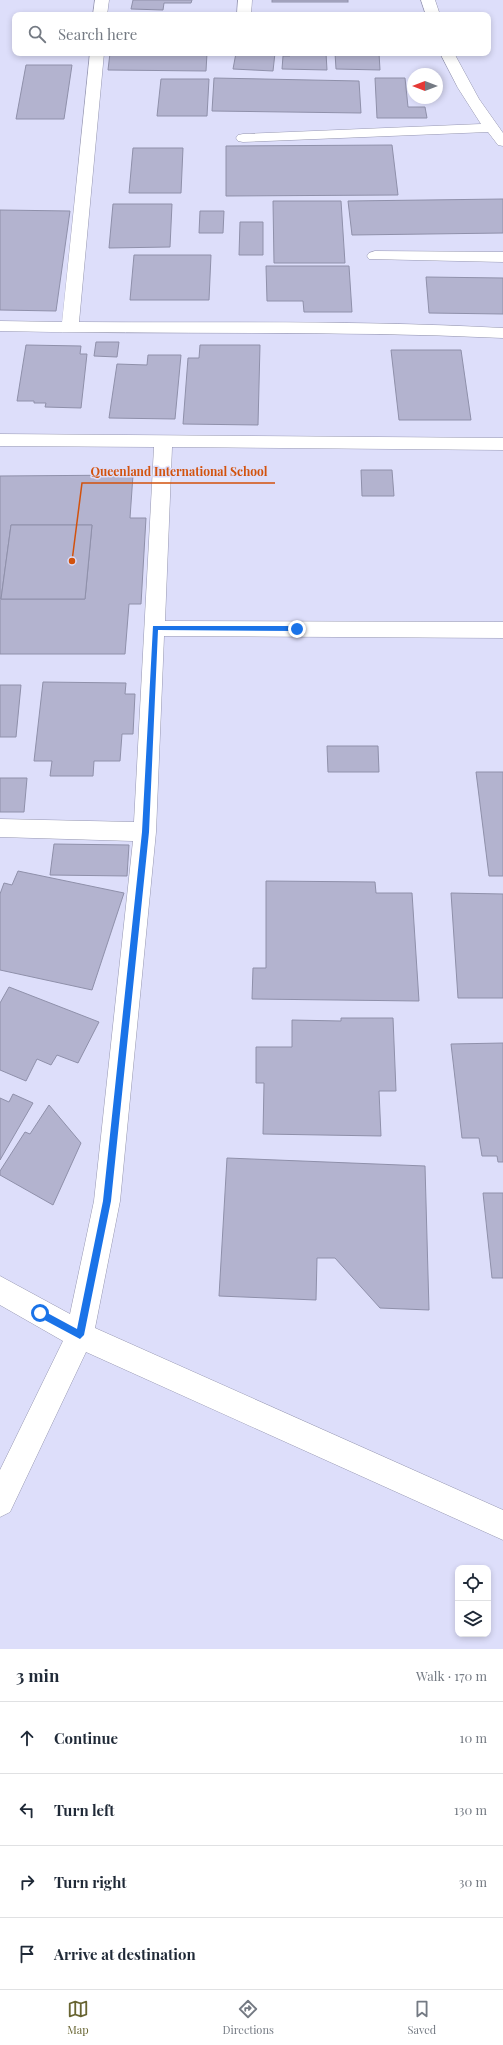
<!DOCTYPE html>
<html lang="en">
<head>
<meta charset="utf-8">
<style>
	:root { --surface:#fff; --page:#f2f2f3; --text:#1f2937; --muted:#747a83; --line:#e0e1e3; --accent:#686431 }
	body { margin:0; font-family:"Playfair Display",serif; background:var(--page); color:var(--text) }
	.controls { position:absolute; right:12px; bottom:12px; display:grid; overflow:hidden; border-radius:8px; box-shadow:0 2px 6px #0003 }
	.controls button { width:36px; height:36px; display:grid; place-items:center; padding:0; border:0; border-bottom:1px solid var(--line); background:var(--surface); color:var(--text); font:20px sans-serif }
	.compass { position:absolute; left:407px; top:68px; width:36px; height:36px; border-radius:50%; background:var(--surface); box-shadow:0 2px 6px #0003; rotate:270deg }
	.stop { position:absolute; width:12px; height:12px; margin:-9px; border:3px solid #1a73e8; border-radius:50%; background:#fff }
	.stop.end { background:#1a73e8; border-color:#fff; box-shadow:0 1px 4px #0008 }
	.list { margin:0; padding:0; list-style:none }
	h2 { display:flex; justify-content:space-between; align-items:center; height:52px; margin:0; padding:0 16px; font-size:17px }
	h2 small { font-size:13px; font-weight:400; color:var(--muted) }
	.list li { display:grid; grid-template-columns:26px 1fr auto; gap:12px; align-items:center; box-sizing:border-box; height:72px; padding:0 16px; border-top:1px solid var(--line) }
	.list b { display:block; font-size:15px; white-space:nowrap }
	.list em { font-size:13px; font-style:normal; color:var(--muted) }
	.icon { flex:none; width:22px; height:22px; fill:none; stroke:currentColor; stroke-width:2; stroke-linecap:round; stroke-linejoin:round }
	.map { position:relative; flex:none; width:503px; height:1649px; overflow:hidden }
	.search { position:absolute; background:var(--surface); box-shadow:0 2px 6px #0003; left:12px; right:12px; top:12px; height:44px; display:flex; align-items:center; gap:10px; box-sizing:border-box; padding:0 14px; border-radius:8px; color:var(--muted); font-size:15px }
	.sheet { height:340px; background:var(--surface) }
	nav { display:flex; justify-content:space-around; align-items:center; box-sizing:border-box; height:56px; border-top:1px solid var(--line); background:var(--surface); font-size:11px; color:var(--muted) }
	nav a { display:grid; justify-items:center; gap:2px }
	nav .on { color:var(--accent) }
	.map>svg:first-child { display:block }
	.building { fill:#b3b3cf; stroke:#8f90aa; fill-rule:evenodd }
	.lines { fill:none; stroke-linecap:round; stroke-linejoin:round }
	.lane-casing { stroke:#9697b1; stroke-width:1 }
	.street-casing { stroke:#9697b1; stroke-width:1 }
	.lane { fill:#fff; fill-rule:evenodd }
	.street { fill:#fff; fill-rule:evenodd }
	.route { fill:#1a73e8 }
	.leader { fill:none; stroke:#d2520d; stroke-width:1.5 }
	.callout-dot { fill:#d2520d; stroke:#dddefa; stroke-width:1.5 }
	.callout-label { font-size:12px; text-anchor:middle; font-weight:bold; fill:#d2520d; stroke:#dddefa; stroke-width:3; stroke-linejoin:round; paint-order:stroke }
</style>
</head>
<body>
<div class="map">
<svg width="503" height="1649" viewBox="0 0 503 1649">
	<rect width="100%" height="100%" fill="#dddefa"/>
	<g class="building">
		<path d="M133 0H192L191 3H164L163 10 131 9Z"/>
		<rect x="272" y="0" width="76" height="2"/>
		<path d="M110 53H207L206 71 108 70Z"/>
		<path d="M236 53H275L273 71 233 69Z"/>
		<path d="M290 53H326L327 70 282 69 283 56H290Z"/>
		<path d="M335 53H379L380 70 336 69Z"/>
		<path d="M26 65H72L64 119H16Z"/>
		<path d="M214 78 359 81 361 113 212 111Z"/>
		<path d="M375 78H405L408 107H425L427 118H377Z"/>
		<path d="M161 79H209L207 116H157Z"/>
		<path d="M392 145 398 195 226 196V146Z"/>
		<path d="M133 148H183L181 193H129Z"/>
		<path d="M503 199V233L352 235 348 201Z"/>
		<path d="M273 201H341L345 263H274Z"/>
		<path d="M113 204H172L170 247 109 248Z"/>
		<path d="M0 210 70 211 56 311 0 310Z"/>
		<path d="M200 211H224L223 233H199Z"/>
		<path d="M240 222H263V255H239Z"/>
		<path d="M134 255H211L209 300H130Z"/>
		<path d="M266 266H349L352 312H304L303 301H267Z"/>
		<path d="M426 277 503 278V314L429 313Z"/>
		<path d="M96 342H119L117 357 94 356Z"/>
		<path d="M26 345 81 346 80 354H87L81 408 45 407 46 403H34V401H17Z"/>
		<path d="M200 345H260L258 425 183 424 188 358H199Z"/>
		<path d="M391 350H461L471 420H399Z"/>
		<path d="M148 355H181L175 419 109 418 117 364 147 365Z"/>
		<path d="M361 470H392L394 496H362Z"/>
		<path d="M133 475 130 518H146L141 604H129L125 654H0V476ZM11 525H92L85 599H1Z"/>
		<path d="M11 525H92L85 599H1Z"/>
		<path d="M43 682 126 683 125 694H135L133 734H122L120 761H94L93 776H50L52 761H34Z"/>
		<path d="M0 685H21L16 737H0Z"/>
		<path d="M327 746H378L379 772H328Z"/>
		<path d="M476 772H503V876H489Z"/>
		<path d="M0 778H27L24 812H0Z"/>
		<path d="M54 844 129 845 127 876 50 875Z"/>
		<path d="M18 871 124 893 92 990 0 970V894L4 883 12 885Z"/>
		<path d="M266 881 375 882 376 893H412L419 1001 252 999 253 968H266Z"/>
		<path d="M451 893 503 894V998H458Z"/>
		<path d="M9 987 99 1022 78 1063 57 1055 51 1065 37 1059 26 1081 0 1070V1003Z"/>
		<path d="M341 1018H393L396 1091H379L381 1136 263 1134 264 1083H256V1047H292V1020L341 1021Z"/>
		<path d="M503 1043V1162H498L497 1156H482L479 1138H462L451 1044Z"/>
		<path d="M13 1094 33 1103 0 1160V1098L9 1102Z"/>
		<path d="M49 1105 81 1143 53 1205 0 1175V1171L25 1132 30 1134Z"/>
		<path d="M227 1158 425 1166 429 1310 380 1308 335 1258H317L316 1300 219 1296Z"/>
		<path d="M483 1193H503V1278H492Z"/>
	</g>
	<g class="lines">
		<defs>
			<path id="lane" d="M375 251 503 252V262L369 259 367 256 369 253Z"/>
			<g id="street">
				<path d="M95 0H109L107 15H93Z"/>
				<path d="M238 0H252L251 15H237Z"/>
				<path d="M421 0H435L440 15H426Z"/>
				<path d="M90 53H104L79 322C220 323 362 320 503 328V338C335 330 167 335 0 331V321L62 322Z"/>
				<path d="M440 53H454L479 99 503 133V146L498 145 488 132 243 142 238 141 236 138 238 135 243 134 481 124 458 88Z"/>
				<path d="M0 434 503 438V450L172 447 165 621 503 622V638L164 636 156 832 120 1201 95 1328 503 1510V1540L86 1352 10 1512 0 1517V1470L63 1341 0 1305V1276L70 1314 94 1201 133 841 0 837V819L134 822 154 447 0 446Z"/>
			</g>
		</defs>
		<use href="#lane" class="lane-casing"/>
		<use href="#street" class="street-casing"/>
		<use href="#lane" class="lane"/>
		<use href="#street" class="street"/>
	</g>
	<path class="route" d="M153 626H297L300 629 297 631 158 630 149 832 111 1201 84 1335 80 1339 37 1316 36 1313 40 1309 77 1329 103 1201 142 832Z"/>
	<path class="leader" d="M72 561L82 483H275"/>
	<circle class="callout-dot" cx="72" cy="561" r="4"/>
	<g class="callout-label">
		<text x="179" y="476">Queenland International School</text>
	</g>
</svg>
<div class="controls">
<button><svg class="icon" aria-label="locate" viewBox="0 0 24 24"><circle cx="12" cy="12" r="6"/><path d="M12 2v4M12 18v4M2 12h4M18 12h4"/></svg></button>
<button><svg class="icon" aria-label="layers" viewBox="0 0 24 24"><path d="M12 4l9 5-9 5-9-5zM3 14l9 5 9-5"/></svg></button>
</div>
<svg class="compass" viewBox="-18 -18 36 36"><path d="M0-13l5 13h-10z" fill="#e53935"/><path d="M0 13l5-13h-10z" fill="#747a83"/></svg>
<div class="stop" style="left:40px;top:1313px"></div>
<div class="stop end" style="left:297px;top:629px"></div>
<div class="search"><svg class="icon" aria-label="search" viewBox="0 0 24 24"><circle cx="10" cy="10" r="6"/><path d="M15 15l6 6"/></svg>Search here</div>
</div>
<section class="sheet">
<h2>3 min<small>Walk · 170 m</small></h2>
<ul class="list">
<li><svg class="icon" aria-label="ahead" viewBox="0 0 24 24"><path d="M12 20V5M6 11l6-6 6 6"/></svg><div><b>Continue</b></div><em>10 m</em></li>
<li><svg class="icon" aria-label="left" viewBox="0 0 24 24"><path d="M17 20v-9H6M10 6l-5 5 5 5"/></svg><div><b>Turn left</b></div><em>130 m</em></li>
<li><svg class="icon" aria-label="right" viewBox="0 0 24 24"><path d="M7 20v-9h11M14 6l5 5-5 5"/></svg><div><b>Turn right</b></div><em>30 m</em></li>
<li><svg class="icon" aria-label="arrive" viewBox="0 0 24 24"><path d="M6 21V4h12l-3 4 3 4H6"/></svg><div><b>Arrive at destination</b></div></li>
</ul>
</section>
<nav>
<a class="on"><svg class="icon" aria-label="map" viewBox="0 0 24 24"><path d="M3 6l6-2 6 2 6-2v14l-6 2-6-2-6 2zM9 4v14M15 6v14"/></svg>Map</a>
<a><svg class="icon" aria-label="directions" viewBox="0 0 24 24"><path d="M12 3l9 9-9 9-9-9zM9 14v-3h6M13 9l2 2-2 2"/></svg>Directions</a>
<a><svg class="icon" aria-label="saved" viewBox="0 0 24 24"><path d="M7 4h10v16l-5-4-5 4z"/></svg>Saved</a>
</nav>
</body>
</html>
